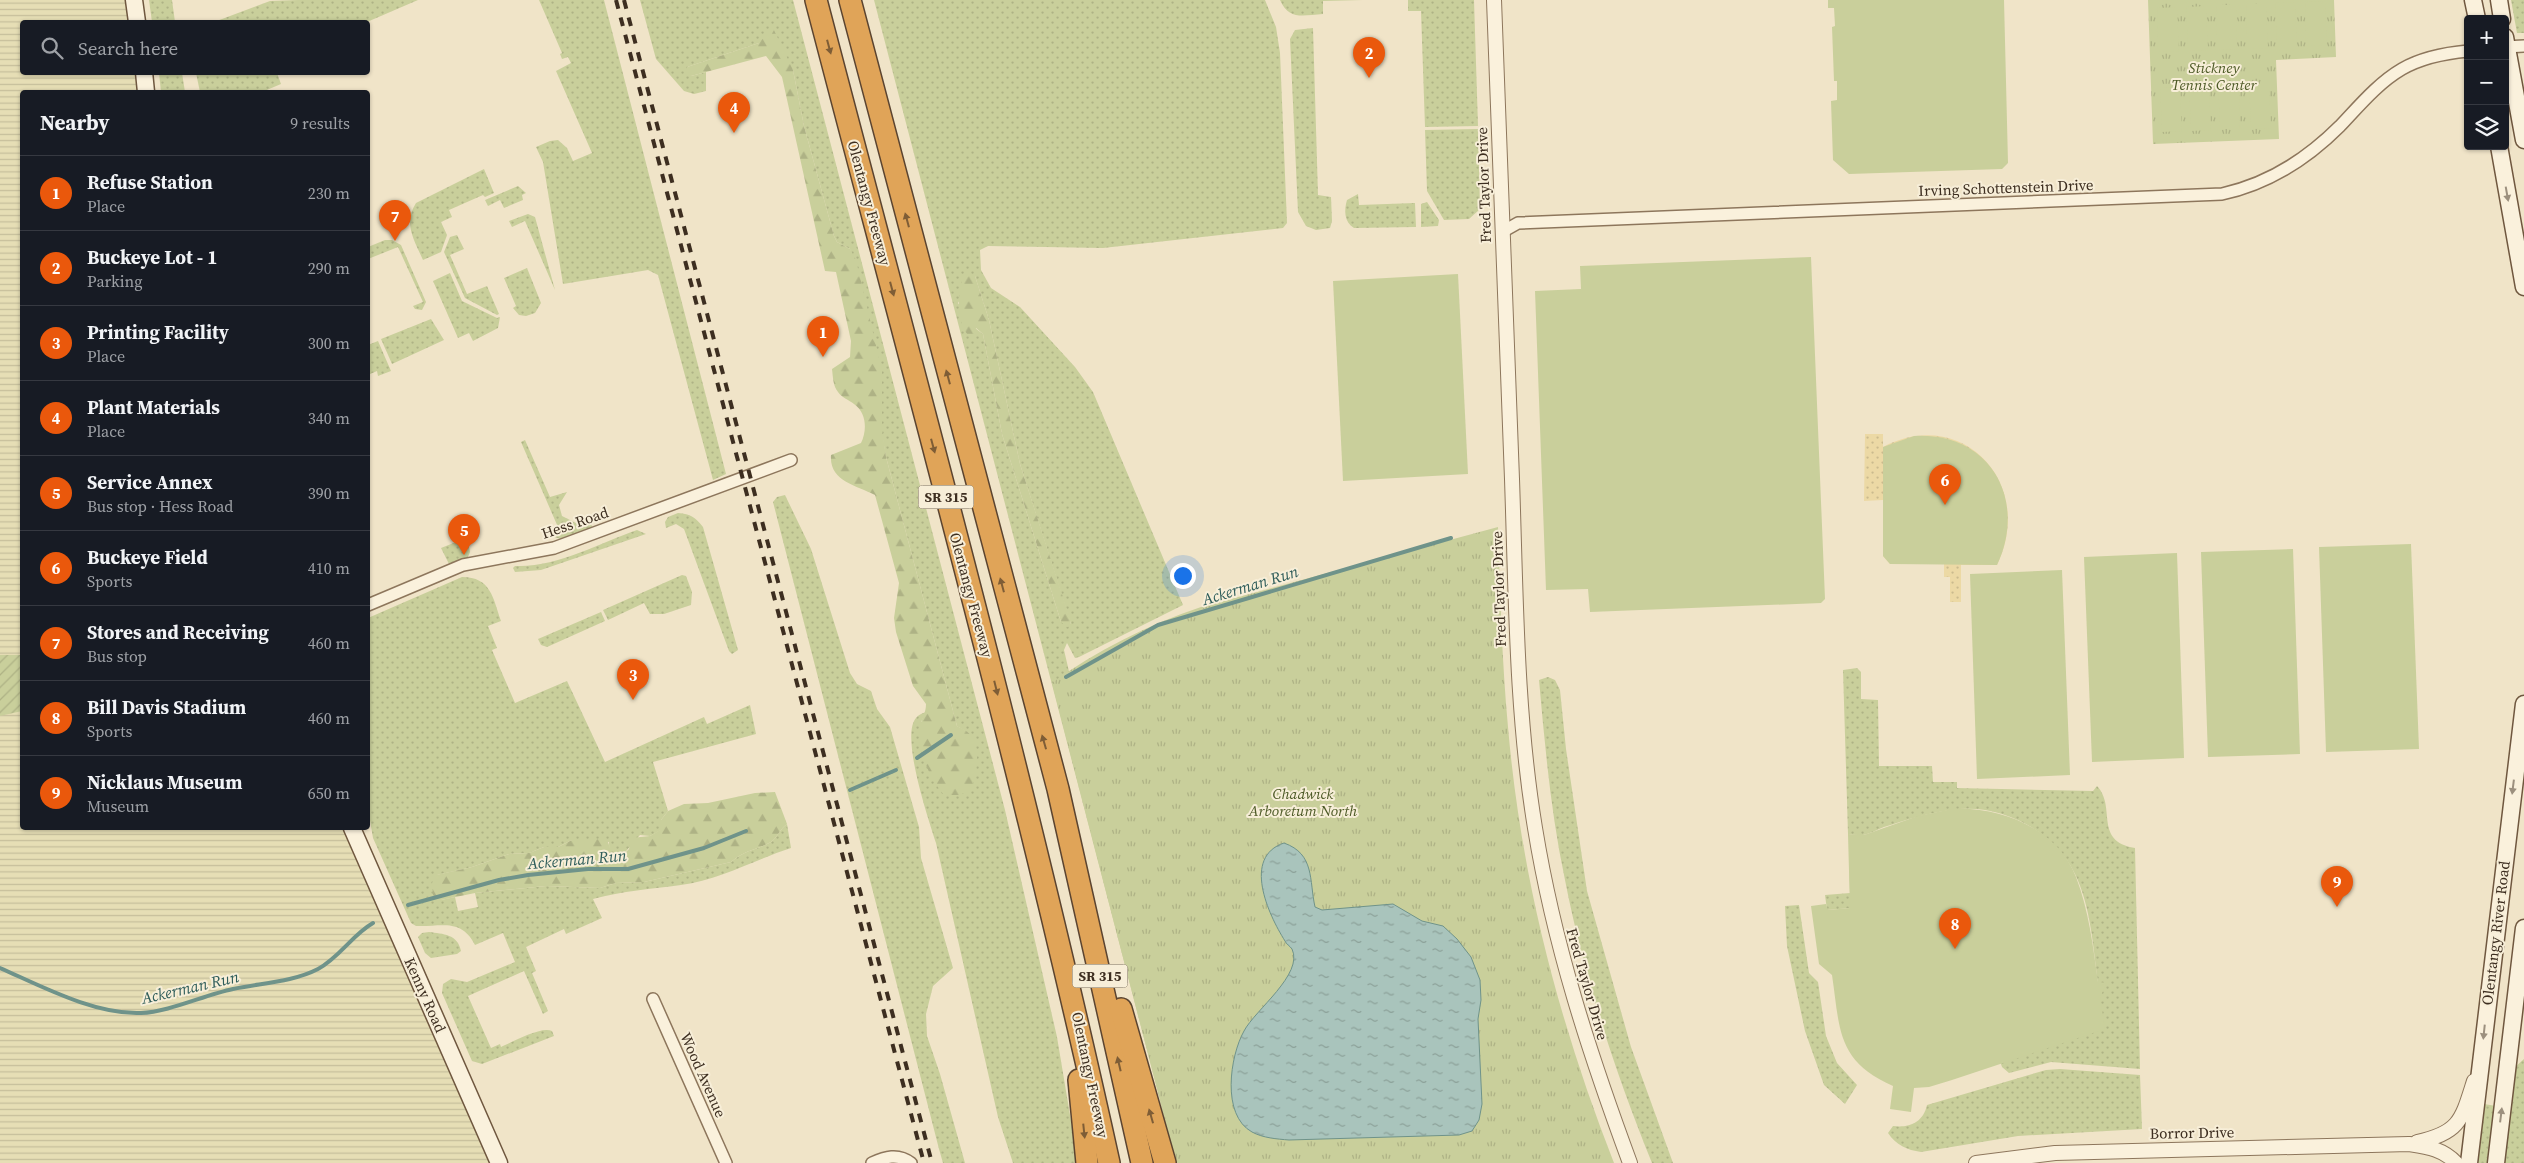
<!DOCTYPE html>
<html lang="en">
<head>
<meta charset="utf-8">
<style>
	:root { --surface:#171b24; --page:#20242c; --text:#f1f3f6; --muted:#9ea1a6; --line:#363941; --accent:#ea580c }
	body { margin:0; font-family:"Source Serif 4",serif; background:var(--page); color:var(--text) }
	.controls { position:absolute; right:15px; top:15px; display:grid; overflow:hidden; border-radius:5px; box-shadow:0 1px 4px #0004 }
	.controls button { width:45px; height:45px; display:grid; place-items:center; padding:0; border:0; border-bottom:1px solid var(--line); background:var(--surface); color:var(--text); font:25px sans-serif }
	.you { position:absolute; left:1182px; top:575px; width:18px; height:18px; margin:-12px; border:4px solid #fff; border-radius:50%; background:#1a73e8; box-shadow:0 0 0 8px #1a73e833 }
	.badge { display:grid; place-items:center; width:32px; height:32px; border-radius:50%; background:var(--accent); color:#fff; font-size:16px; font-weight:700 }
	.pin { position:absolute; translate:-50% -41px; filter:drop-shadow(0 1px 2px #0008) }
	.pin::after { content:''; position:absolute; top:26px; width:18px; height:15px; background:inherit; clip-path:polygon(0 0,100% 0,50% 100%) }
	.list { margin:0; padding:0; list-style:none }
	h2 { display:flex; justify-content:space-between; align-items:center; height:65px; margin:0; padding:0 20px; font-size:21px }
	h2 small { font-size:16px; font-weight:400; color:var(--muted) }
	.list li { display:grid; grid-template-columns:32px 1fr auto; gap:15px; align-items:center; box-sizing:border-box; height:75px; padding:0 20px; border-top:1px solid var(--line) }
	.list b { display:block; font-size:19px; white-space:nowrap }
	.list p { margin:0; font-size:16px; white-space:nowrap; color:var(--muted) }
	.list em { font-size:16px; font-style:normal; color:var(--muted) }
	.icon { flex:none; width:28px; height:28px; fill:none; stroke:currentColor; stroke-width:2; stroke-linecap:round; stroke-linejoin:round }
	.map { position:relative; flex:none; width:2524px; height:1163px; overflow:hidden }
	.search { position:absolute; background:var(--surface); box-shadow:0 1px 4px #0004; left:20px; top:20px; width:350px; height:55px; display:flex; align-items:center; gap:12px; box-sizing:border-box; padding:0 18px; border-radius:5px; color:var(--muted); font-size:19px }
	.panel { position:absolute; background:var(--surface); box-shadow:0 1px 4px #0004; left:20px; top:90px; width:350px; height:740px; border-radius:5px }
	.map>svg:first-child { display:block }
	.farmland { fill:url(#farmland-rules) }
	.grass { fill:url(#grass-dots); fill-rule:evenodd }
	.forest { fill:url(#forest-firs) }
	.sand { fill:url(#sand-dots) }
	.park { fill:url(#park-tufts) }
	.garden { fill:url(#garden-furrows) }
	.pitch { fill:#c9cf9b }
	.water { fill:url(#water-ripples); stroke:#6f938a }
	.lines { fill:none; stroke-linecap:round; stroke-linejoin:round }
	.stream { stroke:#6f938a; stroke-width:4 }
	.minor-casing { stroke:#8d765c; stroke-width:14 }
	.tertiary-casing { stroke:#8d765c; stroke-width:16 }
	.secondary-casing { stroke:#6f573f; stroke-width:19 }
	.motorway-casing { stroke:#5b4430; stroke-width:24 }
	.minor { stroke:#faf1dc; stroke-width:11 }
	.tertiary { stroke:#faf1dc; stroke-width:14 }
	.secondary { stroke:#faf1dc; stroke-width:16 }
	.motorway { stroke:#e0a458; stroke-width:21 }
	.rail { stroke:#3d2e20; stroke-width:4; stroke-dasharray:9 9; stroke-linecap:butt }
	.oneway { fill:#7e5d36 }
	.oneway2 { fill:#9c907e }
	.labels { text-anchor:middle; stroke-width:4; stroke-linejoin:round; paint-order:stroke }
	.shield { fill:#f7eed8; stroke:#756857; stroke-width:1 }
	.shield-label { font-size:14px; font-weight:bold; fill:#3d2e20 }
	.park-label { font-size:15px; font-style:italic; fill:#4d5a26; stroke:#f7eed8 }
	.street-label { font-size:15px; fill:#3d2e20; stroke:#f7eed8 }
	.water-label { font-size:16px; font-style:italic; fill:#2f5d5a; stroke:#f7eed8 }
</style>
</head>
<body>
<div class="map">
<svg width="2524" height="1163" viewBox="0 0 2524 1163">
	<defs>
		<pattern id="farmland-rules" width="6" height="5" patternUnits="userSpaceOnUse" patternTransform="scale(1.25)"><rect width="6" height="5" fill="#e6deb5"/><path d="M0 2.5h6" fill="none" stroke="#c6bf9b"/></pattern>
		<pattern id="grass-dots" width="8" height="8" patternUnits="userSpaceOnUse" patternTransform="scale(1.25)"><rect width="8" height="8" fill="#c9cf9b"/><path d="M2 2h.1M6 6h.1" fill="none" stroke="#aeb285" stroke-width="1.8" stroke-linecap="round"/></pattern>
		<pattern id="forest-firs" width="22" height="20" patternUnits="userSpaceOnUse" patternTransform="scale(1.25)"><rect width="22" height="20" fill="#c9cf9b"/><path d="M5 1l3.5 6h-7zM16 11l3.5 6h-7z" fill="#aeb285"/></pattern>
		<pattern id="sand-dots" width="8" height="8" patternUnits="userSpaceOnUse" patternTransform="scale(1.25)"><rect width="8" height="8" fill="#ecd9a5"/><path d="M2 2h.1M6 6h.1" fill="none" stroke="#cbbb8e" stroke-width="1.8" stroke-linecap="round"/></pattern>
		<pattern id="park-tufts" width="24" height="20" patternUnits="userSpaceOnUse" patternTransform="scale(1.25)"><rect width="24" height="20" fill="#c9cf9b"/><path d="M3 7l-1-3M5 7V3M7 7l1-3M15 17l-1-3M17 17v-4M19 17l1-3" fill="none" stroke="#aeb285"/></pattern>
		<pattern id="garden-furrows" width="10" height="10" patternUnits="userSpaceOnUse" patternTransform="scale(1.25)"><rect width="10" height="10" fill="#c9cf9b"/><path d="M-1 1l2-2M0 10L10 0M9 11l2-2" fill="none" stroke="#aeb285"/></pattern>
		<pattern id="water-ripples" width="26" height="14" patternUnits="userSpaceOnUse" patternTransform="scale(1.25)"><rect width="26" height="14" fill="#a9c4bc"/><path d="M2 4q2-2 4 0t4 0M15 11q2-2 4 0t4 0" fill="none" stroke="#8ba098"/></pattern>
	</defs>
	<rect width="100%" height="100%" fill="#f0e4c8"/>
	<path class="farmland" d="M0 0H134L137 22H22V72L144 73 146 92H22V828H352L499 1163H0Z"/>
	<g class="grass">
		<path d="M149 0H172L175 22H152Z"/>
		<path d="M298 0H418L367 22H214L270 1Z"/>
		<path d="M539 0H604L726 474 713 480 658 275 648 270 563 284 543 162 536 147 550 141 558 140 567 148 573 161 592 153 556 71 571 63 568 57 562 59 560 54 562 53Z"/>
		<path d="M640 0H793L1005 810 1057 1037 1078 1163H1013L998 1117 936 843C929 821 900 736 916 718 918 715 923 713 926 712L921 722 970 734 957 726 886 457 850 249 837 242 834 236 804 126 793 70 759 43 687 67 691 76 706 72V91L694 94 684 91 656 59Z"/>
		<path d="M874 0H1265L1276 27 1280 53 1287 223 1283 228 1103 248 988 246 980 250 981 270 991 288 1020 307 1075 367 1093 392 1183 605 1079 657 1075 658 1067 643 1064 650 1138 967 1167 1138 1160 1100ZM975 276 989 320 1020 464 1071 624 1061 622 1002 434 983 334 975 328 958 303Z"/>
		<path d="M1280 0H1363L1323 1V14C1304 15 1289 21 1280 0Z"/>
		<path d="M1408 0H1474L1478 126 1425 127 1421 11H1408Z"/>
		<path d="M2511 0H2524V33H2517Z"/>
		<path d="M1313 28 1318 195 1331 197 1332 221 1330 228 1316 230 1306 226 1298 212 1290 39 1295 30Z"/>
		<path d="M159 73H182L185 92H161Z"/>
		<path d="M196 73H277L281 84 262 92H200Z"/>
		<path d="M1478 129 1480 209 1469 219 1444 220 1427 191 1425 130Z"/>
		<path d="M484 169 494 193 485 197 483 195 449 210 452 217 441 222 447 235 441 252 423 260C414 240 403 223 416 203Z"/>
		<path d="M518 186 526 193 522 195 523 200 504 208 500 200 488 206 485 200Z"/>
		<path d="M1358 194 1359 205 1415 203 1416 227 1354 228C1344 222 1344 210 1347 200Z"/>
		<path d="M1427 202 1439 220 1438 226 1421 227V204Z"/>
		<path d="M528 214 535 217 555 290 525 221 512 227 509 221Z"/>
		<path d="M457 235 464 249 450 255 467 294 487 286 499 314 497 315 465 298 444 252 450 237Z"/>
		<path d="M385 240H392L401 245 426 302 422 310 415 309 413 306 423 302 398 247 368 259V247Z"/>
		<path d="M527 268 541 303 535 313 526 316 519 315 513 308 516 306 504 278Z"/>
		<path d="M450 273 462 301 497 318 500 317 498 328 473 341 469 333 458 338 433 281Z"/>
		<path d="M431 319 444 340 392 364 381 339Z"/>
		<path d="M378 341 391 371 378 376 377 371 368 375V345Z"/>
		<path d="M525 440 550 497 567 492 559 505 562 516 576 523 589 519 593 529 564 540 554 537 561 534 521 442Z"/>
		<path d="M785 495 811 549 850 673 857 684 871 691 877 709 890 727 919 827 921 858 953 968 933 986 926 1014 927 1036 940 1074 965 1163H943L939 1149 773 502 777 497Z"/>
		<path d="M678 513C691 514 695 517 703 527L738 650 732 654 729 651 684 529 676 524 666 528 665 522 668 517Z"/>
		<path d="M637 530 646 534 541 570 515 572 513 568 515 566C556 568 599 543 637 530Z"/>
		<path d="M461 540 468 542 470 552 468 557 449 564 441 548Z"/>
		<path d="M682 575 686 576 692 592 691 605 664 614H650L644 603 608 620 603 610Z"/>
		<path d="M462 577C491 577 493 598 501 621L488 626 497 648 492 650 515 703 567 681 605 762 704 717 707 724 750 705 756 734 653 762 668 811 661 820V830L650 836 640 835 621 857C611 854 609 853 609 842L572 840 558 847H544L529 853 509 854 472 867 437 875 441 900 455 897 458 911 478 907 475 893 546 886 600 888 616 883 644 882 731 862C744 850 757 850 771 842 777 838 780 829 787 824L791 848C754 860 719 880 681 885 651 889 623 891 593 899L602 918 566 934 564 929 526 947 536 971 532 973 548 1011 543 1014 524 971 468 996 491 1048 500 1044 501 1047C513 1042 541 1026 552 1031L554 1036 482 1064 472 1061 442 993 443 984 451 979 467 982 515 962 503 933 475 945C461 918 442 927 416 926L411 923 373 838 368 809V618Z"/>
		<path d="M601 612 605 621 547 647 541 645 538 639Z"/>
		<path d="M1857 668 1861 672V699L1878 700 1879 766H1932L1933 782H1957V788L2093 791 2097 786C2117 807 2093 841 2135 848L2140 1069 2051 1062 2009 1073 2002 1067 1996 1049 2098 983C2093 947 2091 907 2075 874 2054 830 1999 802 1951 810 1928 813 1906 820 1884 827 1878 829 1870 834 1863 835 1858 836 1853 834 1848 834L1843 670Z"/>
		<path d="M1548 677 1555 680 1560 690 1566 749 1587 891 1631 1047 1673 1163H1652C1615 1072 1584 977 1565 880 1551 814 1545 747 1539 680Z"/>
		<path d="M1849 862 1852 908 1827 910 1825 895 1850 893Z"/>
		<path d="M1799 905 1809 973 1818 982 1826 1036 1837 1063 1857 1085 1845 1104 1824 1085 1805 1031 1787 946 1785 906Z"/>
		<path d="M429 932C443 934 458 934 461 951L457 954 431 958 425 953 418 937 422 933Z"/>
		<path d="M2524 1059V1163H2502L2514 1068Z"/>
		<path d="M2060 1069 2140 1075 2142 1129 2018 1136 1921 1152C1907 1150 1896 1145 1888 1133L1893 1126C1909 1128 1923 1123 1927 1105L2046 1070Z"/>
		<path d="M2484 1104 2496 1106 2489 1163H2477Z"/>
	</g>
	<g class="forest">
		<path d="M772 26 793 70 804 126 834 236 837 242 850 249 856 260 882 371V428L886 457 957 726C961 728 967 731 970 734 982 745 976 778 971 791L958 795H944C929 777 915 747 921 723 923 715 926 712 926 704L913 686 896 632 894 618 899 583 875 495C856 485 829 481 831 455L861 443C867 431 867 413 854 404 849 400 841 397 838 392 833 386 833 377 832 369L850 357 851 341 836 272 825 271 782 77 766 56 691 76 685 75 687 67 759 43Z"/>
		<path d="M966 272 975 276 989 320 1020 464 1070 619 1071 625 1067 627 1061 622 1002 434 983 334 976 328 973 339C955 329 956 287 966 272Z"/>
		<path d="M775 792 787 824C780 829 777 838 771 842 757 850 744 850 731 862L644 882 616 883 600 888 546 886 475 893 441 900 433 895 432 883 436 875 472 867 509 854 529 853 544 847H558L572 840 607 839 612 854 621 857 629 849 631 838 650 836 660 830 661 820 668 811 684 804 708 803 755 793Z"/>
	</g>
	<path class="sand" d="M1865 434H1883V447C1963 405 2036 484 1997 565H1961V602H1950V577H1944V563L1890 564 1883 556V500L1864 501Z"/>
	<g class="park">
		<path d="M2148 0H2334L2336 57 2276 60 2279 139 2153 144Z"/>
		<path d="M1498 527C1500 594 1502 661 1508 727 1521 878 1559 1023 1614 1163H1174L1160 1100 1052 683C1097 650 1148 625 1201 607Z"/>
	</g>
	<path class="garden" d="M0 655H22V711L0 716Z"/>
	<g class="pitch">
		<path d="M1828 0H2004L2008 163 2002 169 1849 174 1833 160 1831 101 1837 100V81H1834L1832 27 1835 26 1834 8H1828Z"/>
		<path d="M2325 1 2327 45 2306 46 2305 2Z"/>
		<path d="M2295 2 2297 47H2277L2275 3Z"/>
		<path d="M2246 4H2266L2268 48 2247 49Z"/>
		<path d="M2216 5H2236L2237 49 2217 50Z"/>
		<path d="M2206 6 2208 50 2188 51 2186 7Z"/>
		<path d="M2177 7 2179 51 2158 52 2157 8Z"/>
		<path d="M2239 84 2240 129H2220L2218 85Z"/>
		<path d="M2249 84H2269L2271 128 2251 129Z"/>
		<path d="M2209 86 2211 130 2191 131 2189 87Z"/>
		<path d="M2180 87 2182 131 2162 132 2160 88Z"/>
		<path d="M1811 257 1825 599 1821 603 1590 612 1588 589 1546 590 1535 291 1581 289 1580 266Z"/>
		<path d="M1458 274 1468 474 1343 481 1333 281Z"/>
		<path d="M1914 436C1989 431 2028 499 1997 565L1890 564 1883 556V447Z"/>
		<path d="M2411 544 2419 749 2326 752 2319 547Z"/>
		<path d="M2293 549 2300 754 2208 757 2201 552Z"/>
		<path d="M2177 553 2184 758 2092 762 2084 557Z"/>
		<path d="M2062 570 2070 775 1977 779 1970 574Z"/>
		<path d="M1952 809C2000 806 2057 828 2076 877 2089 911 2093 946 2098 982L2107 983 2100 997 2105 1029 1952 1080 1929 1087 1914 1088 1911 1112 1890 1109 1893 1086C1836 1061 1840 1028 1832 975L1819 964 1811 906 1826 904 1828 910 1850 908 1848 834 1864 835 1918 816Z"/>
	</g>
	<path class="water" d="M1284 843C1315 854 1309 880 1315 907L1322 910 1393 904 1422 921 1443 926 1457 939 1471 957 1480 980 1481 1000 1478 1019 1482 1104 1479 1120 1472 1131 1459 1135 1289 1140C1277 1139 1263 1138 1252 1132 1221 1115 1230 1056 1244 1031 1255 1010 1304 974 1292 949 1290 946 1286 944 1285 941 1268 914 1242 857 1284 843Z"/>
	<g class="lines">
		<g class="stream">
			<path d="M1066 677 1158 625 1451 538"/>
			<path d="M917 758 951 735"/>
			<path d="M850 790 896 770"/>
			<path d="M408 905 499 880 528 875 588 869H628L704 848 746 831"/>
			<path d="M0 968C41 986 95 1015 141 1013 169 1012 204 995 233 989 261 983 293 982 318 969 340 957 352 935 373 923"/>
		</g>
		<defs>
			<g id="minor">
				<path d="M2505 47 2524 46"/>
				<path d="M1502 232 1518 223 2222 194C2268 184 2307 159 2340 126 2359 106 2378 83 2402 69 2421 58 2446 53 2468 51"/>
				<path d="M368 605 463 565 554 548 791 460"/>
				<path d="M653 999 726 1163"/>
				<path d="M872 1163C885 1157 898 1153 911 1163"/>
			</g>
			<g id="tertiary">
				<path d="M1494 0C1501 160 1506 320 1512 479 1516 595 1516 713 1535 828 1554 945 1589 1052 1630 1163"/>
				<path d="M2417 1142C2460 1133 2462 1119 2474 1081"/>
				<path d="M1976 1163 2055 1153 2409 1144C2428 1147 2443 1149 2456 1163"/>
			</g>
			<g id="secondary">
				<path d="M134 0 137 22"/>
				<path d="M2473 0 2477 19"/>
				<path d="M2499 0 2502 19"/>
				<path d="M2505 37 2524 140"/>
				<path d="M144 72 146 92"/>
				<path d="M2499 146 2524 287"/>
				<path d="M352 828 499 1163"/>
				<path d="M2469 1163 2524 704"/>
				<path d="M2496 1163 2524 928"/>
			</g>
			<g id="motorway">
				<path d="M816 0C917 387 1023 773 1109 1163"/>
				<path d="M850 0 1058 789 1142 1163"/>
				<path d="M1121 1009 1165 1163"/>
				<path d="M1079 1080 1087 1163"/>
			</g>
		</defs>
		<use href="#minor" class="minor-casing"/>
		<use href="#tertiary" class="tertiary-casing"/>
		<use href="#secondary" class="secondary-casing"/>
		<use href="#motorway" class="motorway-casing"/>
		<use href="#minor" class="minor"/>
		<use href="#tertiary" class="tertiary"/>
		<use href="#secondary" class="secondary"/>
		<use href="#motorway" class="motorway"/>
		<g class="rail">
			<path d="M616 0 924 1163"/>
			<path d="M624 0 932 1163"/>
		</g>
	</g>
	<defs><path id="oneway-solid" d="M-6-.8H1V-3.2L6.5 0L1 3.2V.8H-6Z" transform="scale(1.25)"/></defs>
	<g class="oneway">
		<use href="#oneway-solid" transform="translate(829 47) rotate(75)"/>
		<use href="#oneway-solid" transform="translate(907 220) rotate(-105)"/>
		<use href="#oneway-solid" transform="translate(892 289) rotate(75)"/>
		<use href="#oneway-solid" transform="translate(948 377) rotate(-105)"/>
		<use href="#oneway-solid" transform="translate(933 446) rotate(75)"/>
		<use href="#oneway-solid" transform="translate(1002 585) rotate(-105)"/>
		<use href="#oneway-solid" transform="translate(996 688) rotate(76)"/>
		<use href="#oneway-solid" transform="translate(1044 742) rotate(-106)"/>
		<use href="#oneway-solid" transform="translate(1119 1064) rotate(-103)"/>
		<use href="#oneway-solid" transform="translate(1151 1116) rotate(-106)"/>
		<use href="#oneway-solid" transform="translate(1084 1131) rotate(84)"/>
	</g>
	<g class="oneway2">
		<use href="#oneway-solid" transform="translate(2507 194) rotate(80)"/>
		<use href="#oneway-solid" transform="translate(2513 787) rotate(97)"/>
		<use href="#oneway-solid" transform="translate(2484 1032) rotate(96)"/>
		<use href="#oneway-solid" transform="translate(2501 1115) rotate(-83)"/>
	</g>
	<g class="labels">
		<g class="shield">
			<rect x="918.5" y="485.5" width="55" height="23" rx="4"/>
			<rect x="1072.5" y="964.5" width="55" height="23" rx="4"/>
		</g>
		<g class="shield-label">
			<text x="946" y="502">SR 315</text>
			<text x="1100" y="981">SR 315</text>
		</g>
		<g class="park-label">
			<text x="2214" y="73">Stickney<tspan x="2214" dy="17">Tennis Center</tspan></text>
			<text x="1303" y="799">Chadwick<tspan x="1303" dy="17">Arboretum North</tspan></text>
		</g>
		<g class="street-label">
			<text transform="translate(1484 185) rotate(-92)" y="5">Fred Taylor Drive</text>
			<text transform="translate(2006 188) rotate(-2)" y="5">Irving Schottenstein Drive</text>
			<text transform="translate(869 203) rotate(75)" y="5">Olentangy Freeway</text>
			<text transform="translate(575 523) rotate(-19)" y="5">Hess Road</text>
			<text transform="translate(1499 589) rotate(-92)" y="5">Fred Taylor Drive</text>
			<text transform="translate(971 595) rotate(75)" y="5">Olentangy Freeway</text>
			<text transform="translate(2496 933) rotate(-83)" y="5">Olentangy River Road</text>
			<text transform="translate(1587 984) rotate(74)" y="5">Fred Taylor Drive</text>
			<text transform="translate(425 995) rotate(66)" y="5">Kenny Road</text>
			<text transform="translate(703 1075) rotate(66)" y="5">Wood Avenue</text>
			<text transform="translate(1090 1075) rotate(78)" y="5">Olentangy Freeway</text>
			<text transform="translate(2192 1133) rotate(-1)" y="5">Borror Drive</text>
		</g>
		<g class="water-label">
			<text transform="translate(1250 585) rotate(-17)" y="6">Ackerman Run</text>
			<text transform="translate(577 859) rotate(-5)" y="6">Ackerman Run</text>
			<text transform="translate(190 987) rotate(-13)" y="6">Ackerman Run</text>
		</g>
	</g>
</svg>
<div class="controls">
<button>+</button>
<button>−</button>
<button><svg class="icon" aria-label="layers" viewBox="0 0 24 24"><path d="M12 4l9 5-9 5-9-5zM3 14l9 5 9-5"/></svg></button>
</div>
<div class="you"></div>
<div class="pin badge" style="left:823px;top:357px">1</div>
<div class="pin badge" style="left:1369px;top:78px">2</div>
<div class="pin badge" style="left:633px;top:700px">3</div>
<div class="pin badge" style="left:734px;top:133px">4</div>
<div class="pin badge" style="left:464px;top:555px">5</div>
<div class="pin badge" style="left:1945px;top:505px">6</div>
<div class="pin badge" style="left:395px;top:241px">7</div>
<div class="pin badge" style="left:1955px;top:949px">8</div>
<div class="pin badge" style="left:2337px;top:907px">9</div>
<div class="search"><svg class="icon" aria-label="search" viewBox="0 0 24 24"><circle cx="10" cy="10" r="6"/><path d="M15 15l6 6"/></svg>Search here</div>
<section class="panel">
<h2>Nearby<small>9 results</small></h2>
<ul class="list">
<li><span class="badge">1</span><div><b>Refuse Station</b><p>Place</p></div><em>230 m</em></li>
<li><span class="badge">2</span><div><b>Buckeye Lot - 1</b><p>Parking</p></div><em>290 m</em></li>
<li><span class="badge">3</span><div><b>Printing Facility</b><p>Place</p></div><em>300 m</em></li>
<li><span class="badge">4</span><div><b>Plant Materials</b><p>Place</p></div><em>340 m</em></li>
<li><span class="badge">5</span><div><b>Service Annex</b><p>Bus stop · Hess Road</p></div><em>390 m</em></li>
<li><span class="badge">6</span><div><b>Buckeye Field</b><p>Sports</p></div><em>410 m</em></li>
<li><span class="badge">7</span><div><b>Stores and Receiving</b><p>Bus stop</p></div><em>460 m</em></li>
<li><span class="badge">8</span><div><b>Bill Davis Stadium</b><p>Sports</p></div><em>460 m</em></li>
<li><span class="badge">9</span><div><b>Nicklaus Museum</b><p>Museum</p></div><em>650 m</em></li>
</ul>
</section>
</div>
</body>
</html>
